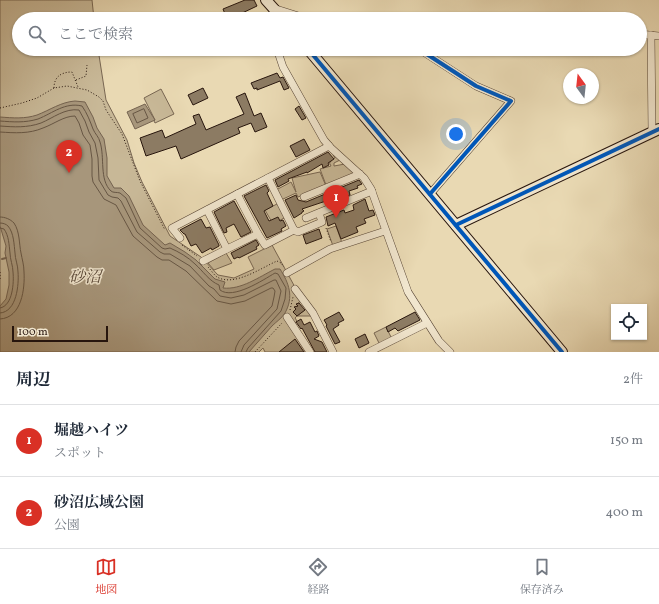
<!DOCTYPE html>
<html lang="ja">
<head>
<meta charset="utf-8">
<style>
	:root { --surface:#fff; --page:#f2f2f3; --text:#1f2937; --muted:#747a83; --line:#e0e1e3; --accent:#d93025 }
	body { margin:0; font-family:Vollkorn,"Noto Serif JP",serif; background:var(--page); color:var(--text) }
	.controls { position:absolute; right:12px; bottom:12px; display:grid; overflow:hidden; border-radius:0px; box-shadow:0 1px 3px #0004 }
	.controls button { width:36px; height:36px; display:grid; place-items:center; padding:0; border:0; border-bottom:1px solid var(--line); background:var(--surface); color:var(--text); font:20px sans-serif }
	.compass { position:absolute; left:563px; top:68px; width:36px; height:36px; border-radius:50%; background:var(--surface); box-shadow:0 1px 3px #0004; rotate:345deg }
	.scale { position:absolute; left:12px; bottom:10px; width:96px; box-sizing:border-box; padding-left:4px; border:2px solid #27150d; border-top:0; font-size:11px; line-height:14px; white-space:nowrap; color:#27150d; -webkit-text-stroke:3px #f1e6ce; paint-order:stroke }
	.you { position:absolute; left:456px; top:134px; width:14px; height:14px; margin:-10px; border:3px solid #fff; border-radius:50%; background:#1a73e8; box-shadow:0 0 0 6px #1a73e833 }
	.badge { display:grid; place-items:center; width:26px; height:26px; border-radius:50%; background:var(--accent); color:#fff; font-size:13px; font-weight:700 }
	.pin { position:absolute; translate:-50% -33px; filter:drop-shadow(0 1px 2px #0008) }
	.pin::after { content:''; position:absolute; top:21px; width:14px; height:12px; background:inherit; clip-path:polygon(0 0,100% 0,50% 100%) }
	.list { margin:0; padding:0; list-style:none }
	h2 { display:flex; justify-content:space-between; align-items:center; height:52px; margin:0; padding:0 16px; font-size:17px }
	h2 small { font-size:13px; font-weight:400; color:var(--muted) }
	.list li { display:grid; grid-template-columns:26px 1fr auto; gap:12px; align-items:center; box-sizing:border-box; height:72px; padding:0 16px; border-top:1px solid var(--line) }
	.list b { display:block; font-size:15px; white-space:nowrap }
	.list p { margin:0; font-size:13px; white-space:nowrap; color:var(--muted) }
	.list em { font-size:13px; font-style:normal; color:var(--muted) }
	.icon { flex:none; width:22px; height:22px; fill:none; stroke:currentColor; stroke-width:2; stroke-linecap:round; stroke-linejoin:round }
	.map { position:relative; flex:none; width:659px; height:352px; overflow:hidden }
	.search { position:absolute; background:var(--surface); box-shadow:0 1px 3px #0004; left:12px; right:12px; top:12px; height:44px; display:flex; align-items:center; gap:10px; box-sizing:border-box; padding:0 14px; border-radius:22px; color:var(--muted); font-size:15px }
	.sheet { height:196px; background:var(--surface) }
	nav { display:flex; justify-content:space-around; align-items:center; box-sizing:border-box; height:56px; border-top:1px solid var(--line); background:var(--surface); font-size:11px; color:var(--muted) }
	nav a { display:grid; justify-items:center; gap:2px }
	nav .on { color:var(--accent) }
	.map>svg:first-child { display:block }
	.green { fill:#c8b897; stroke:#786652 }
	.water { fill:#a7967b; stroke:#74624f }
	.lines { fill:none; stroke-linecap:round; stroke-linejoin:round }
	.shore { stroke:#675644; stroke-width:1 }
	.stream { stroke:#74624f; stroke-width:2 }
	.building { fill:#8c7b63; stroke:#27150d }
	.street-casing { stroke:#584636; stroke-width:8 }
	.secondary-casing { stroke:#27150d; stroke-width:12 }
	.path { stroke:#27150d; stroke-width:1; stroke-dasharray:1 2; stroke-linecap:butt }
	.street { stroke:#f1e6ce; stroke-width:7 }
	.secondary { stroke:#f1e6ce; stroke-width:10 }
	.cycleway-casing { stroke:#f1e6ce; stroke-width:6 }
	.cycleway { stroke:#0057b8; stroke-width:4 }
	.labels { text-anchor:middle; stroke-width:3; stroke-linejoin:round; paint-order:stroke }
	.water-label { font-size:16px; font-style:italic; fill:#5a4939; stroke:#f1e6ce }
</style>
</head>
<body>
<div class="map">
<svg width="659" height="352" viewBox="0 0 659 352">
	<rect width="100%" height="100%" fill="#e9d9b3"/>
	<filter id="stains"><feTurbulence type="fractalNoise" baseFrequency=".005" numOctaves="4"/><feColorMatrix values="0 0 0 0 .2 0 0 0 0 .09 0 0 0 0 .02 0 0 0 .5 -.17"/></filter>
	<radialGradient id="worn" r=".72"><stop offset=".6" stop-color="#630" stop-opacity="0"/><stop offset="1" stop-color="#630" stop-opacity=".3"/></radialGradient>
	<g class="green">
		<path d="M0 0H92L94 19H19V49H98L106 100 127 140 134 163 142 182 170 236 201 257 218 275 234 278 254 269 248 257 272 245 302 300 297 304 298 306 295 307 296 309 294 312 297 316 306 309 313 316H297L295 318 297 321 294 324 310 352H265L263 348 259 352H0Z"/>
		<path d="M161 89 174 114 155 123 154 121 155 120 144 98Z"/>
		<path d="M333 155 340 160 334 163V166L345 164 354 172 353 174 326 185 320 169 331 166 329 162H331L330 160 335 158Z"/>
		<path d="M320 172 326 186 298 197 296 193 281 200 276 190 291 182 296 192 292 178Z"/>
		<path d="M279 203 286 217 273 224 265 210Z"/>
		<path d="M336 226 342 243 333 246 327 229Z"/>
		<path d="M226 253 232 263 214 270 208 263Z"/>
		<path d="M386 327 392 339 380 345 374 333Z"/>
	</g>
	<g class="water">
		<path d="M75 101 85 102 93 117 97 128 104 139 107 158V176L114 188H121L129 196 143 225 165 245 170 243 185 252 196 260 215 279 225 282 223 288C241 290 259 277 275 269H280C289 283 294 297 285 313 282 318 276 322 272 326 264 335 257 343 249 352H0V306L6 299 9 285V272L5 253 6 246 0 226V117C13 118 25 119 37 115 50 110 61 102 75 101Z"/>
		<path d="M145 104 155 120 135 129 127 112Z"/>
	</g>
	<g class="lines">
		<g class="shore">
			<path d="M144 109 148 118 137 123 133 114Z"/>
			<path d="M0 121C13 122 25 123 38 119 53 113 65 102 82 106 87 113 90 121 93 129 95 134 99 137 100 142 105 157 99 180 111 191 113 193 117 192 120 193L126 198 140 228 162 248 165 249 170 248C179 252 188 257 195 264 203 271 209 281 219 285L220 290C233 300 263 280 275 273L278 274 286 288 285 299 281 311 248 348 246 352"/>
			<path d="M0 126C14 127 27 128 41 123 53 118 65 108 79 110L85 121 89 132 95 143 98 158 99 180 108 195 112 197 118 198 121 201 137 232 160 252 164 254H170L190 266 209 286 214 289 220 296 231 298 244 295 274 280H276L281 291 277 309 244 345 241 352"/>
			<path d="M0 132C15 133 29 134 43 128 54 124 64 116 75 116L79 123 83 135 90 145 92 159V176L93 182 104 199 116 205 133 236 157 257 162 260H169L186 271 217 301 231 304 245 301 271 288H273L275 291 274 297 272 306 239 341 236 347 235 352"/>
			<path d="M0 217C5 217 10 219 14 223 20 232 19 244 21 253 22 259 24 265 24 272 25 288 22 318 0 319"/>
			<path d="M0 223C3 223 6 224 8 226 14 233 14 245 15 253 15 259 18 265 18 272 19 284 17 312 0 313"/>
			<path d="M0 228 4 229C9 236 9 245 10 253 10 259 13 266 13 272 14 282 13 306 0 308"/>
		</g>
		<path class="stream" d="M2 259 6 258"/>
	</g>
	<g class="building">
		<path d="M245 0H254L257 6 238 15 240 19H227L223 9Z"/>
		<path d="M277 73 280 78 283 77 289 88 284 90 280 81 257 90V88L254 89 251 83Z"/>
		<path d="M203 88 208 98 193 105 188 95Z"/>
		<path d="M245 93 254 116 261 113 267 127 255 132 251 123 238 128 240 133 181 159 176 146 146 156 140 138 162 130 165 138 196 124 193 116 199 114 206 130 244 114 236 97Z"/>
		<path d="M299 106 306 118 302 120 295 109Z"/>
		<path d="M304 139 310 150 296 157 290 146Z"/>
		<path d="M328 152 334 159 328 163 329 165 323 168 322 164 307 173V172L288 179 289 181 278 187 275 180Z"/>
		<path d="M359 180 362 184 357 186 358 188 349 191 350 195 333 201 332 200 326 201 302 209 304 211 302 212V213L294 218 285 200 296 195 298 200 306 202Z"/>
		<path d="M266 185 269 191 267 193 273 206 264 211 269 221 278 217 280 221 283 220 286 226 281 229 282 231 267 238 244 196Z"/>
		<path d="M365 199 369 211 373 210 375 215 364 219 366 223 356 227 358 232 341 239 335 223 328 226 326 217 344 210 345 213 354 210 353 205Z"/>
		<path d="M234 201 251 232 241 237 234 224 226 228 227 232 224 233 214 212Z"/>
		<path d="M201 219 206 228 210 227 219 245V246L212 250 211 248 202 253 196 244 191 246 185 234H184L180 230Z"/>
		<path d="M319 229 322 238 306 244 303 235Z"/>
		<path d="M256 240 259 245 256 247 257 249 239 258 238 257 234 259 231 253Z"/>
		<path d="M299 303 305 310 297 316 293 312 296 309 294 307 298 306 296 304Z"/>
		<path d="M339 312 344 320 338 323 339 325 333 329 340 342 335 344 326 326 327 325 324 320Z"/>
		<path d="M415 312 420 320 398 331 395 328 388 332 386 327Z"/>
		<path d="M301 319 304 325 310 322 315 332 317 331 319 336 314 339 322 342 327 352H315L302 328 301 329 296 322Z"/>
		<path d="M365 334 369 343 359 348 355 339Z"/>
		<path d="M295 339 304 352H279Z"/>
	</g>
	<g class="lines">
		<defs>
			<g id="street">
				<path d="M274 19 273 8 308 19"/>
				<path d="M640 34 659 36"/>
				<path d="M651 35 652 133"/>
				<path d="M277 49 283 67 324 140 331 148 364 178 371 189 408 292 439 341 450 352"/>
				<path d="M414 49 422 51 452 49"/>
				<path d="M422 51 476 86 511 101 430 194"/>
				<path d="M268 178 294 230"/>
				<path d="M304 197 360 174"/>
				<path d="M306 218 372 191"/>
				<path d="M258 234 265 245 294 230 298 232 322 222 319 213"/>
				<path d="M180 238 172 228 329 146"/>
				<path d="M227 249 258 234 237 194"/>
				<path d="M203 261 227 249 207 210"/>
				<path d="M287 273 330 249 385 231"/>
				<path d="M295 289 313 313 333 352"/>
				<path d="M287 317 310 352"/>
				<path d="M369 352 427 323"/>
			</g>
			<g id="secondary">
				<path d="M266 0 283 19"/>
				<path d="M308 49 562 352"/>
				<path d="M456 225 659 129"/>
			</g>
		</defs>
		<use href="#street" class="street-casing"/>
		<use href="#secondary" class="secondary-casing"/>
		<g class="path">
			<path d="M76 80 86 76 87 65"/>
			<path d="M54 88C54 77 61 72 72 72L78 87"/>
			<path d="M0 108 22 103 37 98 54 88 67 86 87 90 99 97 103 101 106 110 122 134 140 181 165 230"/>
			<path d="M326 228 331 242"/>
			<path d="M182 245 197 256"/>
			<path d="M208 267C211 270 214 275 217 277 234 287 261 268 277 261L281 263 284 267"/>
			<path d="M0 272V280"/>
			<path d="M290 310 293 297"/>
			<path d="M255 352 282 323"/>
		</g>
		<use href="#street" class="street"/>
		<use href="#secondary" class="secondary"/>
		<defs>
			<g id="cycleway">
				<path d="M308 49 562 352"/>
				<path d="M422 51 476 86 511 101 430 194"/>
				<path d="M456 225 659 129"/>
			</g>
		</defs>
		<use href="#cycleway" class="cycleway-casing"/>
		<use href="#cycleway" class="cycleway"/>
	</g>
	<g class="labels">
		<g class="water-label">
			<text x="85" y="282">砂沼</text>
		</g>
	</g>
	<rect width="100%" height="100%" filter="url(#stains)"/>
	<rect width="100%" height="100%" fill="url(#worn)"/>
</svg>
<div class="controls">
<button><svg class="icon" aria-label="locate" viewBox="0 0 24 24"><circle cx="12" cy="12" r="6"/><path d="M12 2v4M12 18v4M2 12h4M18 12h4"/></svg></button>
</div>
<svg class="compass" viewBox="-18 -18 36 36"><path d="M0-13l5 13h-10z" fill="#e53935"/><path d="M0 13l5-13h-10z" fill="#747a83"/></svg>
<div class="scale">100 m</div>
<div class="you"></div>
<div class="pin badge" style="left:336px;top:218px">1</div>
<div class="pin badge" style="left:69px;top:173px">2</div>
<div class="search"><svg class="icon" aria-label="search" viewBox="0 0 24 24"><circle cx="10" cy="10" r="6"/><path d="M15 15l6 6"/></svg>ここで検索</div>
</div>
<section class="sheet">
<h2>周辺<small>2件</small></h2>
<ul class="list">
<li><span class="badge">1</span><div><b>堀越ハイツ</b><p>スポット</p></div><em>150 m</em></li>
<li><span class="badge">2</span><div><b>砂沼広域公園</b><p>公園</p></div><em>400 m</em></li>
</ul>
</section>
<nav>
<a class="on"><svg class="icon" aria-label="map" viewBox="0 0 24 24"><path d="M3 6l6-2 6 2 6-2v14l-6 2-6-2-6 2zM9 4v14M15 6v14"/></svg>地図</a>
<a><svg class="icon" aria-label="directions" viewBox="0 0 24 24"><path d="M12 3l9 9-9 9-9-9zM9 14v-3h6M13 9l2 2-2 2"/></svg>経路</a>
<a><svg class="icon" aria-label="saved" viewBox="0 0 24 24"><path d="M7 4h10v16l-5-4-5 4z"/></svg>保存済み</a>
</nav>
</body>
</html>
